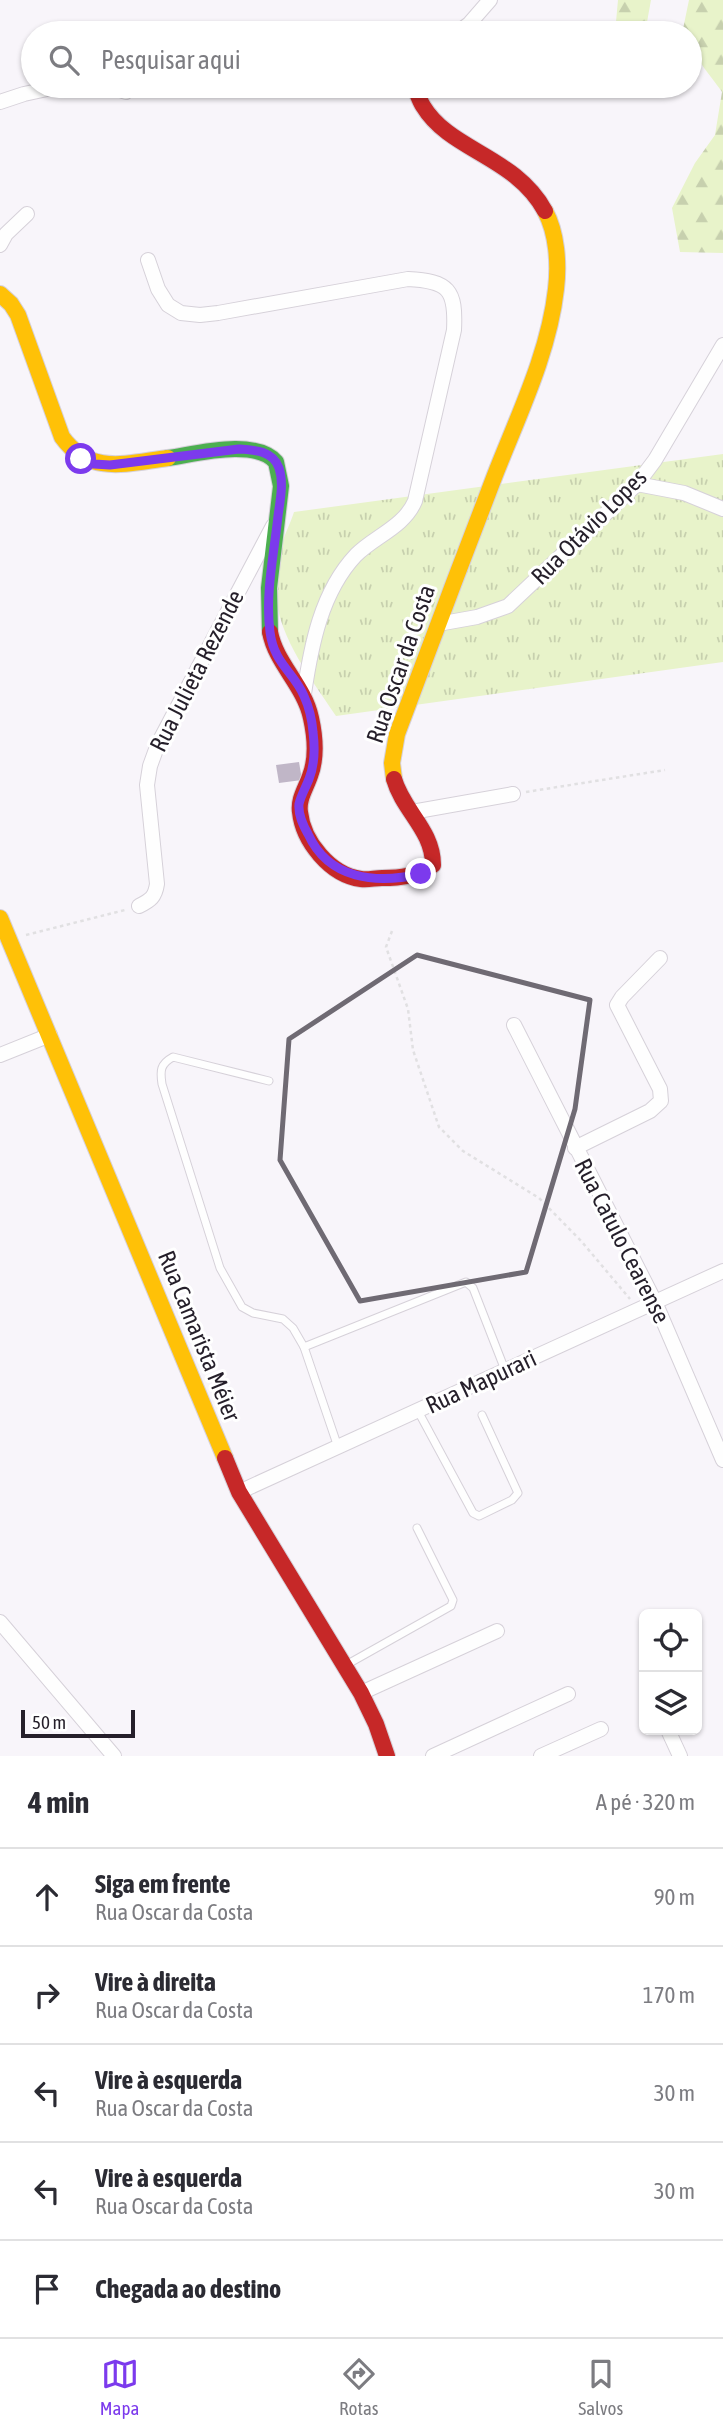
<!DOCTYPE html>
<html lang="pt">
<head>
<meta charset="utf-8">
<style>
	:root { --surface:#fff; --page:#f7f7f7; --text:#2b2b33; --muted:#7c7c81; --line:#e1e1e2; --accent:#7c3aed }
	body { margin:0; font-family:"Asap Condensed",sans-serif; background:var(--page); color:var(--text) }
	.controls { position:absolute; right:21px; bottom:21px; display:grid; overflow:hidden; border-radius:10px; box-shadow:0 2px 5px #0004 }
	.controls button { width:63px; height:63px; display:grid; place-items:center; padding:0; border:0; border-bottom:2px solid var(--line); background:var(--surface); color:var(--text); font:35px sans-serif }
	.scale { position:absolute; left:21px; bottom:18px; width:114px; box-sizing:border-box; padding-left:7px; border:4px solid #251f2a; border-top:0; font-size:19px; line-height:24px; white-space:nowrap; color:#251f2a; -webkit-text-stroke:5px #fff; paint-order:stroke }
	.stop { position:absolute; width:21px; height:21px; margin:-16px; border:5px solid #7c3aed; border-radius:50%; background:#fff }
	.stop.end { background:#7c3aed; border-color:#fff; box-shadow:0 2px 7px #0008 }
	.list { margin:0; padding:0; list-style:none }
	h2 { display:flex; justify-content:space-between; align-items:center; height:91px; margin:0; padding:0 28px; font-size:30px }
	h2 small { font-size:23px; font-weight:400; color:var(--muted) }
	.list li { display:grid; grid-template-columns:46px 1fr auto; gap:21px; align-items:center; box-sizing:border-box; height:98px; padding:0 28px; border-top:2px solid var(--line) }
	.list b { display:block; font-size:26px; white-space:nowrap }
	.list p { margin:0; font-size:23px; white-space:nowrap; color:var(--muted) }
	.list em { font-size:23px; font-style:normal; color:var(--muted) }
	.icon { flex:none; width:38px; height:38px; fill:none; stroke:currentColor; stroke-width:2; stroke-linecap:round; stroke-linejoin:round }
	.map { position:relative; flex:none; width:723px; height:1756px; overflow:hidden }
	.search { position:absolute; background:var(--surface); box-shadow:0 2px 5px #0004; left:21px; right:21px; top:21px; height:77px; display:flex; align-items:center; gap:18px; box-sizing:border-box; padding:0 24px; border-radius:38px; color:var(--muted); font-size:26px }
	.sheet { height:581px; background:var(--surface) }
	nav { display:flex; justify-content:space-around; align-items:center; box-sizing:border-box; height:98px; border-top:2px solid var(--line); background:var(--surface); font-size:19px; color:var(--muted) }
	nav a { display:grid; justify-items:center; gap:4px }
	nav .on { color:var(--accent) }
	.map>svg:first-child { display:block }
	.grass { fill:url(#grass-tufts) }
	.forest { fill:url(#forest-firs) }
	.building { fill:#c0b6c7 }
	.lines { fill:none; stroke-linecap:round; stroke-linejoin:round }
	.lane-casing { stroke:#d6d1d9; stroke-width:9 }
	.street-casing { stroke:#d6d1d9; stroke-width:16 }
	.fast-casing { stroke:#d6d1d9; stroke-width:18 }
	.slow-casing { stroke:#d6d1d9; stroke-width:18 }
	.jam-casing { stroke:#d6d1d9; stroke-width:18 }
	.path { stroke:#e1e0e2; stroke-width:2.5; stroke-dasharray:3.5 3.5; stroke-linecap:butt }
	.lane { stroke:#fefefe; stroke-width:7 }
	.street { stroke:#fefefe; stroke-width:14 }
	.fast { stroke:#4caf50; stroke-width:16 }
	.slow { stroke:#ffc107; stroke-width:16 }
	.jam { stroke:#c62828; stroke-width:16 }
	.route { stroke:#7c3aed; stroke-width:9 }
	.marked { fill:none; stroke:#6f6a73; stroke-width:5; stroke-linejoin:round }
	.labels { text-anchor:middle; stroke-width:6; stroke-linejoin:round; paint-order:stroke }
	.street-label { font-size:24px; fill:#251f2a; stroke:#fff }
</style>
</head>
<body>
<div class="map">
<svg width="723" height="1756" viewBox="0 0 723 1756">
	<defs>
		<pattern id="grass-tufts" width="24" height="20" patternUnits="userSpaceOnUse" patternTransform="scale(1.75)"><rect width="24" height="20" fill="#e8f3ca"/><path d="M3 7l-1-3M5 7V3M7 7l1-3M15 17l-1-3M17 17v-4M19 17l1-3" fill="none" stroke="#c7d0ae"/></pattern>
		<pattern id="forest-firs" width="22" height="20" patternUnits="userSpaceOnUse" patternTransform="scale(1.75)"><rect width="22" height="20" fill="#e8f3ca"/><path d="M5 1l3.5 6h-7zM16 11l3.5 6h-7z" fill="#c7d0ae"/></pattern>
	</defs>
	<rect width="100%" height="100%" fill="#f8f5fa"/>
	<path class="grass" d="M723 454V662L336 716C305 669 270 628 275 568 276 552 289 528 294 512Z"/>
	<g class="forest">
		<path d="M618 0H651L645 33H615Z"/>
		<path d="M689 0H723V253L680 252 672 208 695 163 715 135 722 92C710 74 690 55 690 33H685L683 29Z"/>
	</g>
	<path class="building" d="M299 762 302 780 279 783 276 765Z"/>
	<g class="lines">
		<defs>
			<g id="lane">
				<path d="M269 1081 173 1057C160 1064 160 1071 162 1084L220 1268 242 1307 253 1313 283 1319 293 1328 304 1347 338 1447"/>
				<path d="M304 1347 466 1282 473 1288 505 1370"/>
				<path d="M418 1411 473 1513 479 1516 512 1500 518 1493 482 1415"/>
				<path d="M346 1665 451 1606 453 1600 417 1528"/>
			</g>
			<g id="street">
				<path d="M457 33 469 24 490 0"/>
				<path d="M108 86 126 92"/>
				<path d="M0 102 24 94 61 86"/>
				<path d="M0 245 6 234 27 214"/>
				<path d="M148 260 158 289 168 305 181 313 200 315 218 313 408 279C449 281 456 290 454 330L415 501C404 527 375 536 356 555 321 592 311 646 304 694"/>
				<path d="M637 484 684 493 723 509"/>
				<path d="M438 624 477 617 508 606 637 484 655 460 723 345"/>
				<path d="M412 812 513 794"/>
				<path d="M139 906C151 900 155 897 157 884L147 785 150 766 158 744 273 526"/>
				<path d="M514 1025 655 1302 723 1460"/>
				<path d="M0 1055 50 1035"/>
				<path d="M575 1148 650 1111 661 1101 660 1089 617 1005 622 997 660 958"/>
				<path d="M239 1492 723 1271"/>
				<path d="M0 1622 114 1756"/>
				<path d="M361 1693 497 1631"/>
				<path d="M668 1730 680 1756"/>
				<path d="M433 1756 568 1694"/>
				<path d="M541 1756 601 1729"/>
			</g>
			<path id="fast" d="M168 458C196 454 255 438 276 462L281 486 269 588 270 632"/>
			<g id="slow">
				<path d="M0 294 11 304 18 315 62 437C90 476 127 463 168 458"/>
				<path d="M394 779 392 763 397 734C429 648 462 561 495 475 518 416 549 353 556 289 559 264 557 233 545 211"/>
				<path d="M0 918 225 1458"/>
			</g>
			<g id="jam">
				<path d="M414 86C417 92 419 100 423 106 450 151 515 156 545 211"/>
				<path d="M270 632C276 664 304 685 311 718 315 736 317 758 310 776 306 788 298 799 300 812 303 841 330 875 361 879 368 880 375 878 382 878 401 878 417 876 433 865 433 830 403 811 394 779"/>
				<path d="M225 1458 239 1492 361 1693 376 1724 387 1756"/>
			</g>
		</defs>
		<use href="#lane" class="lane-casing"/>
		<use href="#street" class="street-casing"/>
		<use href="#fast" class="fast-casing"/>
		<use href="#slow" class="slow-casing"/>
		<use href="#jam" class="jam-casing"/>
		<g class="path">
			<path d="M526 792 665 770"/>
			<path d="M392 931 386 947 408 1009 413 1050 439 1127 463 1151 539 1198 582 1242 630 1299"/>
			<path d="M26 935 125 910"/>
		</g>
		<use href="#lane" class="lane"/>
		<use href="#street" class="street"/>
		<use href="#fast" class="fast"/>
		<use href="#slow" class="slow"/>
		<use href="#jam" class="jam"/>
	</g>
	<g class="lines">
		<path class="route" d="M81 459 94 464 110 465 239 449C255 450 273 451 279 468 284 483 280 501 278 516 274 554 265 594 270 632 274 664 294 672 304 696 309 707 312 720 313 732 315 748 315 764 309 779 306 787 301 795 299 804 298 815 303 825 308 834 329 880 376 884 421 874"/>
	</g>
	<path class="marked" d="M417 955 590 1000 575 1109 526 1272 360 1301 280 1160 289 1039Z"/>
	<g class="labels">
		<g class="street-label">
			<text transform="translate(589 527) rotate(-45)" y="8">Rua Otávio Lopes</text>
			<text transform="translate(401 664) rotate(-71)" y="8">Rua Oscar da Costa</text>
			<text transform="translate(197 671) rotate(-63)" y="8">Rua Julieta Rezende</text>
			<text transform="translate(622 1241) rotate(63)" y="8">Rua Catulo Cearense</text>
			<text transform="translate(199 1336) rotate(68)" y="8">Rua Camarista Méier</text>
			<text transform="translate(481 1382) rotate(-25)" y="8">Rua Mapurari</text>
		</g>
	</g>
</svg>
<div class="controls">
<button><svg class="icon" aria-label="locate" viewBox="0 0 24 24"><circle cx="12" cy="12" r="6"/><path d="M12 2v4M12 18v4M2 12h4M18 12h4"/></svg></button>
<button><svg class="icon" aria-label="layers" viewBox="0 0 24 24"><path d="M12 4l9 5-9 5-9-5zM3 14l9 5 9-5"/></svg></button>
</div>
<div class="scale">50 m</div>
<div class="stop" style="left:81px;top:459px"></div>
<div class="stop end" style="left:421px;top:874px"></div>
<div class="search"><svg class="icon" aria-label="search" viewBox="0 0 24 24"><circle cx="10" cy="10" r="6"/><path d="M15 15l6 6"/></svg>Pesquisar aqui</div>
</div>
<section class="sheet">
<h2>4 min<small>A pé · 320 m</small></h2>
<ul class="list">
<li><svg class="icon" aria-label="ahead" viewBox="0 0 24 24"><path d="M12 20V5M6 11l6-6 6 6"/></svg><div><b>Siga em frente</b><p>Rua Oscar da Costa</p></div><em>90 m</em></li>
<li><svg class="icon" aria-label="right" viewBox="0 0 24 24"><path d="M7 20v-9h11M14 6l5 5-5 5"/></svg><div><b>Vire à direita</b><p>Rua Oscar da Costa</p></div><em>170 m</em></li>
<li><svg class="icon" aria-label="left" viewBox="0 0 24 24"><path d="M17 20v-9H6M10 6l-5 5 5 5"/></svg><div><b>Vire à esquerda</b><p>Rua Oscar da Costa</p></div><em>30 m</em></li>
<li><svg class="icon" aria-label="left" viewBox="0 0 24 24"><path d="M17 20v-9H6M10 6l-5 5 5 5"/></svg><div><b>Vire à esquerda</b><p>Rua Oscar da Costa</p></div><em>30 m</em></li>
<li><svg class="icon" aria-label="arrive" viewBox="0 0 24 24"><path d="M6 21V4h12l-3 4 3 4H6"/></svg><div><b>Chegada ao destino</b></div></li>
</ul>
</section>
<nav>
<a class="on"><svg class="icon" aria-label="map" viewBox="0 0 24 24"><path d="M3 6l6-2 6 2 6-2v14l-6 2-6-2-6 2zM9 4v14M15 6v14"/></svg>Mapa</a>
<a><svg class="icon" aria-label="directions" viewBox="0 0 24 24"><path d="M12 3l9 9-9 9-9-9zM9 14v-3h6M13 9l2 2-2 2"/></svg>Rotas</a>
<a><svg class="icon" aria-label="saved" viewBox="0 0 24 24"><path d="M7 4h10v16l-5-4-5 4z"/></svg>Salvos</a>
</nav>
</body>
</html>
